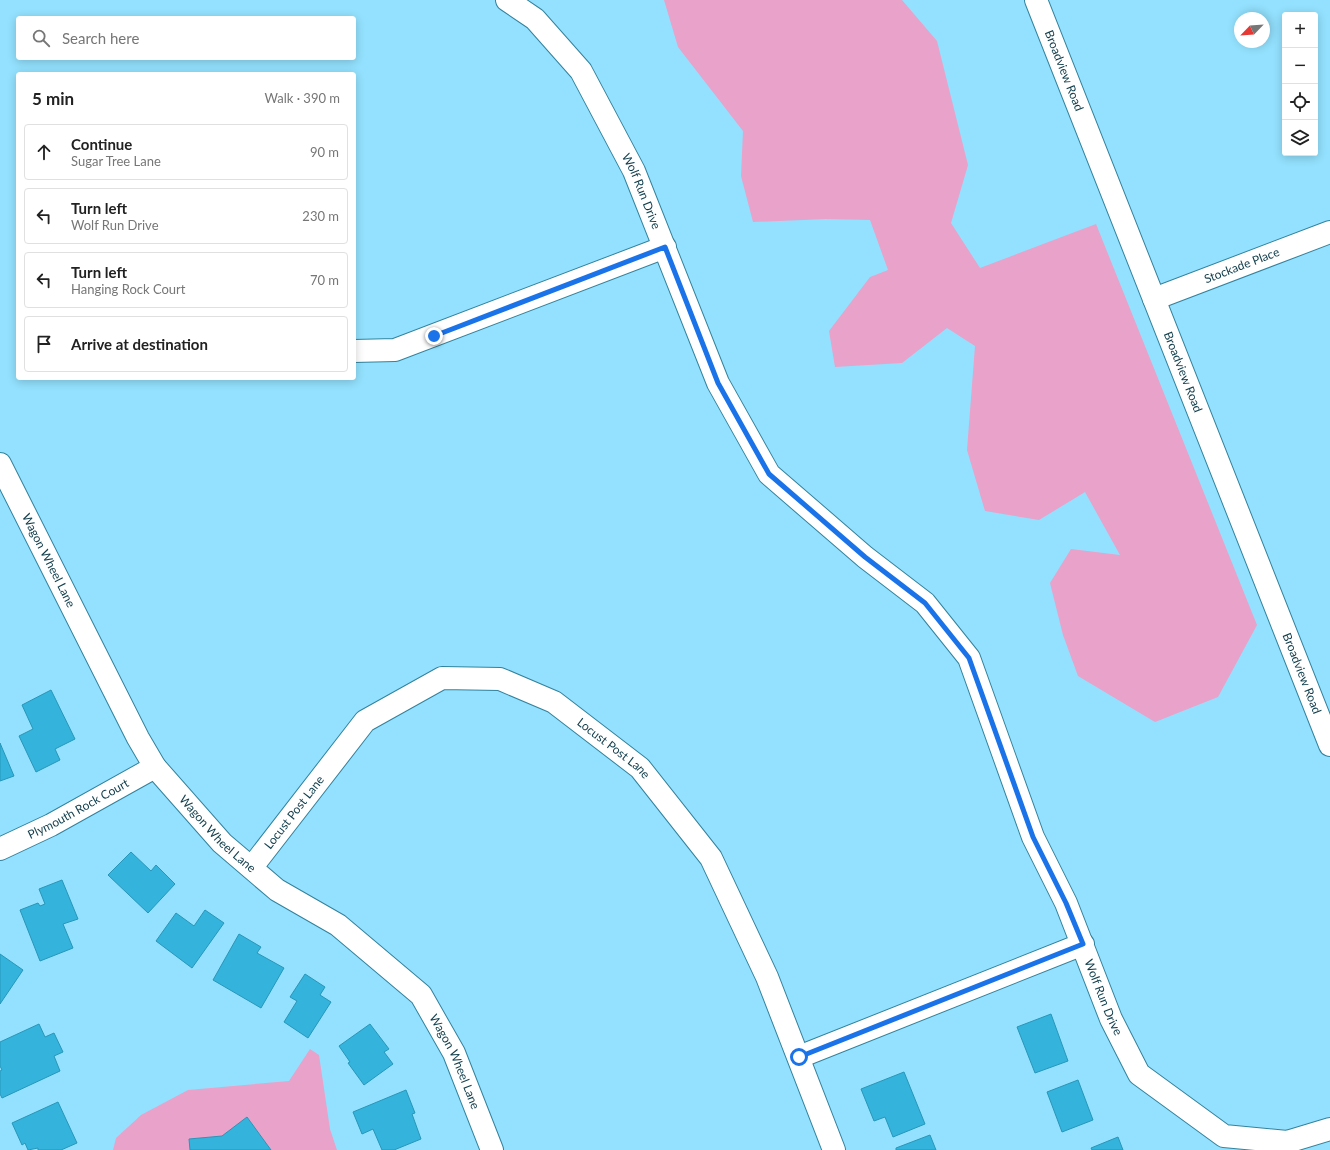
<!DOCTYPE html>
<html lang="en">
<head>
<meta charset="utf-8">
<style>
	:root { --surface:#fff; --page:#f6f6f6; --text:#222; --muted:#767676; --line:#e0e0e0 }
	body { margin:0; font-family:Lato,sans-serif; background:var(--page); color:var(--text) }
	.controls { position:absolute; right:12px; top:12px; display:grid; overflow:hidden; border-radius:4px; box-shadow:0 2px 10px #0003 }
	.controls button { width:36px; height:36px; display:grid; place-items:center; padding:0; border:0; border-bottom:1px solid var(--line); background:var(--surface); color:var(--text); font:20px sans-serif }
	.compass { position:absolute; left:1234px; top:12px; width:36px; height:36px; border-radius:50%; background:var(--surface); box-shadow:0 2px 10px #0003; rotate:245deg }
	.stop { position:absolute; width:12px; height:12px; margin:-9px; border:3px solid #1a73e8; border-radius:50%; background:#fff }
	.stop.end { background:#1a73e8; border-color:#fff; box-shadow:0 1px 4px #0008 }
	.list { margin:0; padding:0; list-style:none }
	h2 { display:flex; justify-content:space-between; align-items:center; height:52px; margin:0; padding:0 16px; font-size:17px }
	h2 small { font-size:13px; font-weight:400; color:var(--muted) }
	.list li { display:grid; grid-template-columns:26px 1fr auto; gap:12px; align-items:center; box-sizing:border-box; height:56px; margin:0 8px 8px; padding:0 8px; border:1px solid var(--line); border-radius:4px }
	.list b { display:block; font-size:15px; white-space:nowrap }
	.list p { margin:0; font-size:13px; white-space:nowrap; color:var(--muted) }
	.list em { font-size:13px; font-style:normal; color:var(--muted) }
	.icon { flex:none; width:22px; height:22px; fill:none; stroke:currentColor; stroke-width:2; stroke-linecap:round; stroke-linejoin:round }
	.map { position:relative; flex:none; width:1330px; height:1150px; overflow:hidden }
	.search { position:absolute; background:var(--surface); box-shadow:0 2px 10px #0003; left:16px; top:16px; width:340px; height:44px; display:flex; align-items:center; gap:10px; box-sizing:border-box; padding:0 14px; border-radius:4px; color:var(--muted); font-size:15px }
	.panel { position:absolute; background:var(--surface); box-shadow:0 2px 10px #0003; left:16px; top:72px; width:340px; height:308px; border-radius:4px }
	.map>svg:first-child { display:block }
	.green { fill:#e9a2ca }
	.building { fill:#34b4dc; stroke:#2796b9 }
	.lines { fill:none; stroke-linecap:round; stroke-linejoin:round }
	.street-casing { stroke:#33829d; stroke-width:24 }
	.secondary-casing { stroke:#33829d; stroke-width:24 }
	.street { stroke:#fff; stroke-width:22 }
	.secondary { stroke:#fff; stroke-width:22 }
	.route { stroke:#1a73e8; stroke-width:5 }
	.labels { text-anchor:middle; stroke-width:4; stroke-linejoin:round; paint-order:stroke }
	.street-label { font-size:12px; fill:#103d4c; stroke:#edf6fa }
</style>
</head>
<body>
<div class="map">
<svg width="1330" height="1150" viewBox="0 0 1330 1150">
	<rect width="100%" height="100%" fill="#93e1fe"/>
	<g class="green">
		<path d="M664 0H902L937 41 968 165 951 223 980 268 1096 224 1257 625 1218 697 1155 722 1078 676 1063 635 1050 583 1071 549 1120 555 1085 492 1039 520 985 511 967 450 975 346 947 328 902 363 835 367 829 331 870 277 888 270 870 220 826 219 753 222 741 176 743 131 678 47Z"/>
		<path d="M310 1049 319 1055 330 1129 337 1150H113L116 1138 141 1115 188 1090 289 1081Z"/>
	</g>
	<g class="building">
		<path d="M51 690 75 739 55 749 60 760 36 772 19 736 33 729 22 705Z"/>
		<path d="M0 743 14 776 0 781Z"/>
		<path d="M131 852 151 871 156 865 175 884 148 913 108 875Z"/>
		<path d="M62 880 78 919 63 924 73 948 40 961 20 910 38 903 40 906 45 904 39 889Z"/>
		<path d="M205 910 224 923 192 968 156 941 176 913 194 926Z"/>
		<path d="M239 934 261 947 257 953 284 968 261 1008 213 980Z"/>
		<path d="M0 954 23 970 0 1004Z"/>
		<path d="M305 974 325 987 320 995 331 1002 308 1038 284 1022 297 1001 290 997Z"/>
		<path d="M1051 1014 1068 1061 1035 1073 1017 1027Z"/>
		<path d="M39 1024 45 1037 54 1033 63 1052 54 1056 60 1071 2 1098 0 1094V1071L2 1070 0 1066V1042Z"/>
		<path d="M370 1024 389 1049 384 1052 393 1064 364 1085 348 1063 350 1062 339 1046Z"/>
		<path d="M904 1072 925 1124 893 1137 885 1117 874 1121 861 1089Z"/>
		<path d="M1078 1080 1093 1120 1062 1132 1047 1092Z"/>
		<path d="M406 1090 415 1113 412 1114 421 1139 394 1150H382L373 1129 362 1134 353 1112Z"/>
		<path d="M58 1102 77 1143 61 1150H38V1148L28 1150 25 1143 22 1145 12 1123Z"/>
		<path d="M247 1117 271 1150H190L189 1139 222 1136Z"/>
		<path d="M930 1135 936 1150H896V1148Z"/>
		<path d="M1118 1137 1123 1150H1092L1091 1148Z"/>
	</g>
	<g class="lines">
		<defs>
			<g id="street">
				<path id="s1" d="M507 0 535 19 581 71 634 171 718 383 769 474 865 557 925 603 969 658 1033 837 1066 903 1111 1019 1139 1074 1224 1136 1287 1142 1330 1129"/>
				<path id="s2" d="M1154 299 1330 232"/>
				<path d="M354 351 395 350 665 247"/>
				<path id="s3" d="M0 464 138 738 155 767 222 843 277 890 338 925 421 995 454 1053 492 1150"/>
				<path id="s4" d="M0 849 51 825 155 767"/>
				<path id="s5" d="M252 867 365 721 442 678 500 679 554 702 640 768 711 858 767 977 834 1150"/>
				<path d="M799 1057 1083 944"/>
			</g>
			<g id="secondary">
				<path id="s6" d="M1036 0 1330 745"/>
			</g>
		</defs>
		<use href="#street" class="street-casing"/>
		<use href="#secondary" class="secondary-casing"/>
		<use href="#street" class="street"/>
		<use href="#secondary" class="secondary"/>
	</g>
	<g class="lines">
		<path class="route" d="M434 336 665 247 718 383 769 474 865 557 925 603 969 658 1033 837 1066 903 1083 944 799 1057"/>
	</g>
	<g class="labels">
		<g class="street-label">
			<text dy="4" stroke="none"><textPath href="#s6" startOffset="76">Broadview Road</textPath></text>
			<text dy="4" stroke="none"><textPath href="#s1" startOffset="238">Wolf Run Drive</textPath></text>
			<text dy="4" stroke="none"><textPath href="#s2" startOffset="94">Stockade Place</textPath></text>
			<text dy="4" stroke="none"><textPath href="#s6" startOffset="400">Broadview Road</textPath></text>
			<text dy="4" stroke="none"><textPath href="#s3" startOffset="108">Wagon Wheel Lane</textPath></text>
			<text dy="4" stroke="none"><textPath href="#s6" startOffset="724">Broadview Road</textPath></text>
			<text dy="4" stroke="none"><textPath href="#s5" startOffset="465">Locust Post Lane</textPath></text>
			<text dy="4" stroke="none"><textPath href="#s4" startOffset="88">Plymouth Rock Court</textPath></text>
			<text dy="4" stroke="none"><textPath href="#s5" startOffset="69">Locust Post Lane</textPath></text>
			<text dy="4" stroke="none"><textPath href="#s3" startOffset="432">Wagon Wheel Lane</textPath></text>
			<text dy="4" stroke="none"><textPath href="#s1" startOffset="1187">Wolf Run Drive</textPath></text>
			<text dy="4" stroke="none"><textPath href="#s3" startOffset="768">Wagon Wheel Lane</textPath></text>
		</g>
	</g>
</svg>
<div class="controls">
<button>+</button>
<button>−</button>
<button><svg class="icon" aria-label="locate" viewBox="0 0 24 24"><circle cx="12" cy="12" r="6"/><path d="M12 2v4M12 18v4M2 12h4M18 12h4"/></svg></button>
<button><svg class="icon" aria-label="layers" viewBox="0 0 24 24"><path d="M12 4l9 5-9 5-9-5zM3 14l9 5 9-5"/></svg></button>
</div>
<svg class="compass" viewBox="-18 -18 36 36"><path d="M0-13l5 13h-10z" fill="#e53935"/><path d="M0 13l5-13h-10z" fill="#767676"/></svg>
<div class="stop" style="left:799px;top:1057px"></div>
<div class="stop end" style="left:434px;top:336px"></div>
<div class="search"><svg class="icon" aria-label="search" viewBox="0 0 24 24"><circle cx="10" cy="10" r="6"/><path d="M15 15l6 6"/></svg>Search here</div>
<section class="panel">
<h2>5 min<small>Walk · 390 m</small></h2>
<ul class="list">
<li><svg class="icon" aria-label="ahead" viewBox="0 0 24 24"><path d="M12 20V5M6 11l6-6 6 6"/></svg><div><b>Continue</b><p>Sugar Tree Lane</p></div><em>90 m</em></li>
<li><svg class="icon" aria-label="left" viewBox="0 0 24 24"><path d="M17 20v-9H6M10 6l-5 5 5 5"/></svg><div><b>Turn left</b><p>Wolf Run Drive</p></div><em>230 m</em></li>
<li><svg class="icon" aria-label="left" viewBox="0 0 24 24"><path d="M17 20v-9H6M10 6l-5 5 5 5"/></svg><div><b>Turn left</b><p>Hanging Rock Court</p></div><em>70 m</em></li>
<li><svg class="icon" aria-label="arrive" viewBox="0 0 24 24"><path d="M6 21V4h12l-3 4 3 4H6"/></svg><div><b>Arrive at destination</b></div></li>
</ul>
</section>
</div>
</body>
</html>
